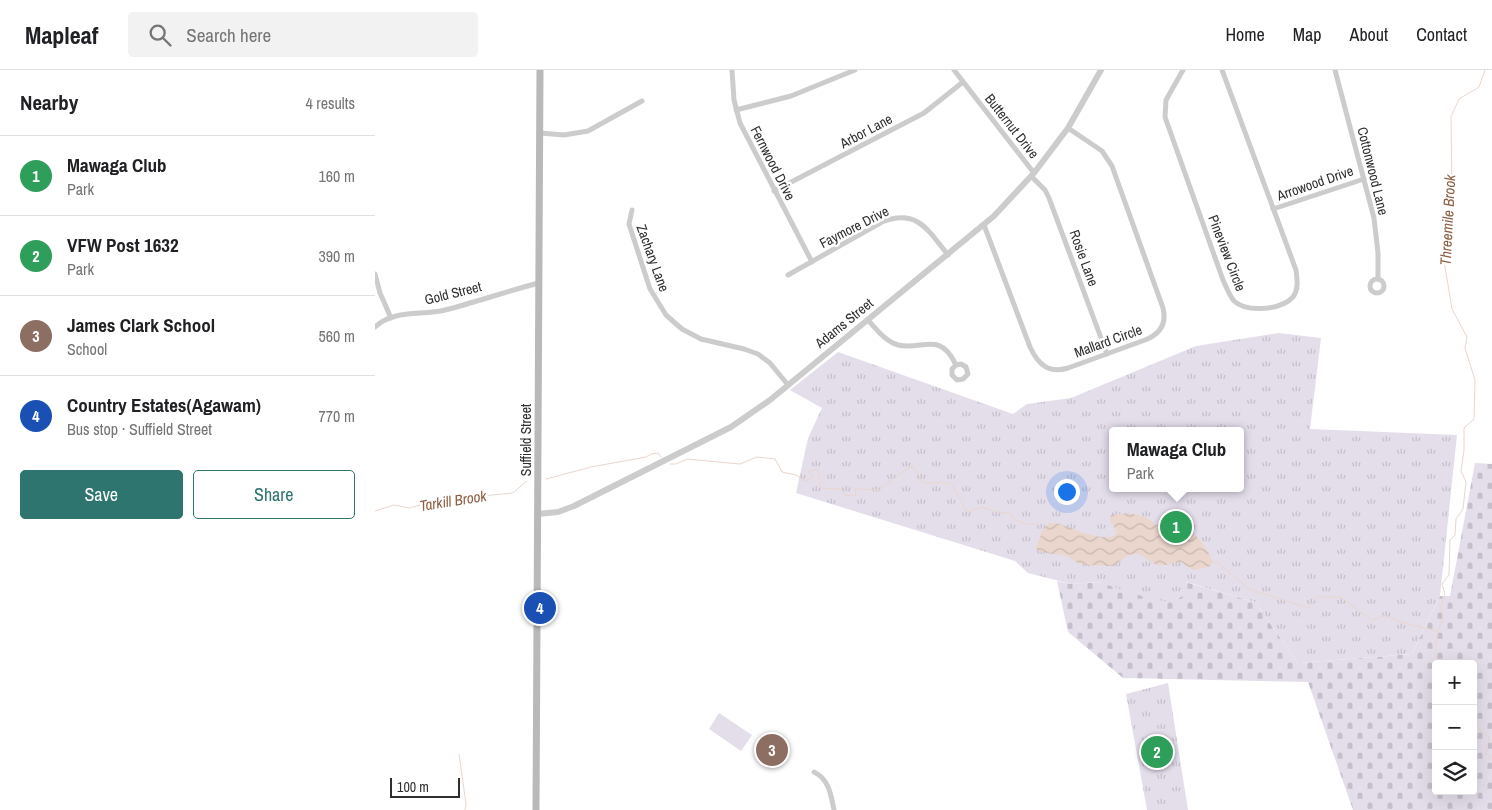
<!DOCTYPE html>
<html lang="en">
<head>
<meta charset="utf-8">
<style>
	:root { --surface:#fff; --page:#f2f2f2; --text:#202124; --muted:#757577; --line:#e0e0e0; --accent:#2d756e }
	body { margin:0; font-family:"Archivo Narrow",sans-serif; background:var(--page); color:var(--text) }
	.controls { position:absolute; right:15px; bottom:15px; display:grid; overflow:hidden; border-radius:5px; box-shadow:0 5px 20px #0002 }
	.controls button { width:45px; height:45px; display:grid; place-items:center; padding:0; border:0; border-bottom:1px solid var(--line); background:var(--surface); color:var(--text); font:25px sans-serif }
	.scale { position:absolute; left:15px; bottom:12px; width:70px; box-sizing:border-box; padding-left:5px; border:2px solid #2f2f2f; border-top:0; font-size:14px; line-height:18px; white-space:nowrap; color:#2f2f2f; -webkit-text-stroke:4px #fff; paint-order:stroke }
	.you { position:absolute; left:691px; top:421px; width:18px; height:18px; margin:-12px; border:4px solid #fff; border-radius:50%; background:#1a73e8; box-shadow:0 0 0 8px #1a73e833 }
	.badge { display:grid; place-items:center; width:32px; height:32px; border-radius:50%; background:var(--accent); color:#fff; font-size:16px; font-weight:700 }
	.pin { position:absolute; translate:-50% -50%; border:2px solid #fff; box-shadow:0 1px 5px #0006 }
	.popup { position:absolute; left:734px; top:357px; width:135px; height:65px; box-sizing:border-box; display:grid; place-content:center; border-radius:5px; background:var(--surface); filter:drop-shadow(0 1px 4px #0005); font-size:16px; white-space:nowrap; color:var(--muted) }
	.popup b { font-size:19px; color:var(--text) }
	.popup::after { content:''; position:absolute; left:50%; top:100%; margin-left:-10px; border:10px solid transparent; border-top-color:var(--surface) }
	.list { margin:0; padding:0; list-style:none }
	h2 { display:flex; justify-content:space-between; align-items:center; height:65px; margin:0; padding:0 20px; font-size:21px }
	h2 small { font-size:16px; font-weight:400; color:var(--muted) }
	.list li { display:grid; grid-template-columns:32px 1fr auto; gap:15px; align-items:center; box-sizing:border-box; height:80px; padding:0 20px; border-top:1px solid var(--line) }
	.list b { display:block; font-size:19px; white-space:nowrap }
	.list p { margin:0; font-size:16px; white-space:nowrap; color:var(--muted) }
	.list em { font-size:16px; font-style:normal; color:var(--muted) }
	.actions { display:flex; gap:10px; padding:15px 20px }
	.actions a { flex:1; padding:11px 0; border:1px solid var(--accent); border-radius:5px; text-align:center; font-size:18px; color:var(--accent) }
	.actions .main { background:var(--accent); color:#fff }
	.icon { flex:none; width:28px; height:28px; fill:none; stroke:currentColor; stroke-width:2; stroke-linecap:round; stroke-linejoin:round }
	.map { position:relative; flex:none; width:1117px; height:740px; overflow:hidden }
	header { display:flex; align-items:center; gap:30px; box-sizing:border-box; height:70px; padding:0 25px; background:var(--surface); border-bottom:1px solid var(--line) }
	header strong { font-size:24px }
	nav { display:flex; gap:28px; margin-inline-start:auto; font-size:18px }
	.search { width:350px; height:45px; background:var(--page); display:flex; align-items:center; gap:12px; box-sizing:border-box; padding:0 18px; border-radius:5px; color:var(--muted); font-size:19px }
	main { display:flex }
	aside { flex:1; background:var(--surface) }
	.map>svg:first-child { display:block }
	.green { fill:#e4deeb }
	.cemetery { fill:url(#cemetery-stones); fill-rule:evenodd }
	.park { fill:url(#park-tufts); fill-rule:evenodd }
	.water { fill:url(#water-waves) }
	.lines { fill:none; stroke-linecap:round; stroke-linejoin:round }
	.stream { stroke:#ead6cc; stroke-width:1 }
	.minor { stroke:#ccc; stroke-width:5 }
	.tertiary { stroke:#ccc; stroke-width:6 }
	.secondary { stroke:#b9b9b9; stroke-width:7 }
	.labels { text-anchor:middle; stroke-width:5; stroke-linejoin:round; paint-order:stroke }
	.street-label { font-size:14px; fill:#2f2f2f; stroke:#fff }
	.water-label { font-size:15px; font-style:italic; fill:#8d5c42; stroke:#fff }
</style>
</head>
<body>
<header>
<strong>Mapleaf</strong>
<div class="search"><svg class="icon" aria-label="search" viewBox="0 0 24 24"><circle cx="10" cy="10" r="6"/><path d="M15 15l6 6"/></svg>Search here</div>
<nav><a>Home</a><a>Map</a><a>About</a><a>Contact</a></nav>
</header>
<main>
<aside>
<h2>Nearby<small>4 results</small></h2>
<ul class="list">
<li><span class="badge" style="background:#2e9e5b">1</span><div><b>Mawaga Club</b><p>Park</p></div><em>160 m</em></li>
<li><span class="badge" style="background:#2e9e5b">2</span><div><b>VFW Post 1632</b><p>Park</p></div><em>390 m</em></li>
<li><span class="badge" style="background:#8d6e63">3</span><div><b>James Clark School</b><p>School</p></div><em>560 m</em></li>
<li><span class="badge" style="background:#1a4fb4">4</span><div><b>Country Estates(Agawam)</b><p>Bus stop · Suffield Street</p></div><em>770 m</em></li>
</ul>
<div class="actions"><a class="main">Save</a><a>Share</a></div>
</aside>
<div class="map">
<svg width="1117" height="740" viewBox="0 0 1117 740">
	<defs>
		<pattern id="cemetery-stones" width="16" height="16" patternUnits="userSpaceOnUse" patternTransform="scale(1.25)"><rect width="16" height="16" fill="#e4deeb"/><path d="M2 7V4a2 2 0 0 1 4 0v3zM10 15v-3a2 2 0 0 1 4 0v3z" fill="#c4bfca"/></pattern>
		<pattern id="park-tufts" width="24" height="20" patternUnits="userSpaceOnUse" patternTransform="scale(1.25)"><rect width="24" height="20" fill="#e4deeb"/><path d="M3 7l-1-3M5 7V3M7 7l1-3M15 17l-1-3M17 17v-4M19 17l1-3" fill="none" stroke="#c4bfca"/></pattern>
		<pattern id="water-waves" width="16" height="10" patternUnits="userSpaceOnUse" patternTransform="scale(1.25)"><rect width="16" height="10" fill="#ead6cc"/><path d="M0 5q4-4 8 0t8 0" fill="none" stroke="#c9b8b0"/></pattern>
	</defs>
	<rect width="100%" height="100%" fill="#fff"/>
	<path class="green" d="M344 643 377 665 366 681 334 659Z"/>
	<path class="cemetery" d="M1100 393 1117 394V740H978L933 612 748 608 693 562 682 511 696 514 723 512 746 518 802 529 807 526 810 512 880 532 923 593 1037 584 1065 526H1075ZM1061 594H1098V721H1061Z"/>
	<g class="park">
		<path d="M904 263 946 268 935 359 1082 365 1065 526 1037 584 923 593 880 532 811 512 807 526 796 532 776 529 723 512 696 514 653 503 640 491 421 423 433 368 447 338 415 320 463 282 638 344 652 334 696 328 821 276ZM737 361H865V418H737Z"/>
		<path d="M793 613 813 740H772L751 624Z"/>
	</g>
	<path class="water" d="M753 443 771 447 781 455 795 461C799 460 803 457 807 457 819 458 835 482 838 493L833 497 818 500 806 492C798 492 792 496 784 495 774 494 770 483 760 484 750 484 745 494 736 496 731 496 709 495 705 494 700 492 696 488 691 486 681 483 671 485 661 479L667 461 674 453H681C697 458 723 471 739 466L742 461 735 451 736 445Z"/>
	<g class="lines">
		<g class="stream">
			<path d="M295 394H301L312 389 365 394 382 387 400 389 407 402 421 405 430 411 438 408 434 401 443 400 445 408V418L466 419 470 425 481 426 480 419 504 420 530 400 538 396 548 413H576L592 442 607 437 625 443 635 442 640 450 652 454H661"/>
			<path d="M171 409 216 397 271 387 276 384 283 383 286 387"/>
			<path d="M0 441 19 435 34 438 65 430 138 423 152 411"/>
			<path d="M837 491 843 493 874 519 933 538 942 527H965L998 551 1008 545 1032 554 1063 561"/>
			<path d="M1061 594V573L1063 561 1068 548 1066 537 1070 524 1067 514 1074 505 1075 470 1080 465 1081 449 1088 439 1091 412 1086 401 1089 380V358L1099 349 1100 310 1090 278 1092 267 1077 239 1069 191 1074 181 1077 126 1076 47 1084 29 1104 17 1110 0"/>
			<path d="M1098 648 1105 660 1114 667 1111 684 1117 689"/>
			<path d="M84 684 91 734 90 740"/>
		</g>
		<g class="minor">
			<path d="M357 0 359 30 365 53 437 192"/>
			<path d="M579 0 659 103"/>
			<path d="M808 0 791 30 790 47 848 210C851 216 854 225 859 231 872 243 906 240 918 227 924 219 922 209 921 200L847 0"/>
			<path d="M960 0 999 148 1003 183V209"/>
			<path d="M361 40 416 26 480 0"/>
			<path d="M165 63 189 65 213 61 267 31"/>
			<path d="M656 106 670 120 674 128 732 284"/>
			<path d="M399 121 549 43 588 12"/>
			<path d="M898 139 989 109"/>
			<path d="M257 140 254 154 275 219 291 245 307 259 326 269 369 279 383 284 395 293 413 315"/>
			<path d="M609 155 655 277C663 294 673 304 693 298L770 270C785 264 792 254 788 238L737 96 727 81 693 58"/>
			<path d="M0 204 5 223 16 248"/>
			<path d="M413 205 507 152C542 138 553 160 573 185"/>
			<circle cx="1002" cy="216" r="7"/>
			<path d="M493 250C502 260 510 271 523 275 547 281 565 260 581 295L586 294 591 297 593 304 588 309 582 310 577 305V299L581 295"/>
			<path d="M0 257C19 239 47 246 70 240 102 232 132 221 164 213"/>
			<path d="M439 702C454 709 456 725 459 740"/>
		</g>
		<path class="tertiary" d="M163 444 183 442 199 436 356 357 395 330 619 146 659 103 693 58 726 0"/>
		<path class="secondary" d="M161 740 165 0"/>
	</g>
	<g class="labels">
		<g class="street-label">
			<text transform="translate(637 56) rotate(52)" y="5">Butternut Drive</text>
			<text transform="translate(491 61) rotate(-28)" y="5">Arbor Lane</text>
			<text transform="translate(398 93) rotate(63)" y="5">Fernwood Drive</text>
			<text transform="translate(998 101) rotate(76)" y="5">Cottonwood Lane</text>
			<text transform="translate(940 113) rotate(-19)" y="5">Arrowood Drive</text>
			<text transform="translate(479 157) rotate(-27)" y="5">Faymore Drive</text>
			<text transform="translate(852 183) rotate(69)" y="5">Pineview Circle</text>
			<text transform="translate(278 188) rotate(70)" y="5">Zachary Lane</text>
			<text transform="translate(709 188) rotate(70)" y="5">Rosie Lane</text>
			<text transform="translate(78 223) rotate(-14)" y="5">Gold Street</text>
			<text transform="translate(469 253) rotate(-39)" y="5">Adams Street</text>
			<text transform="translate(733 271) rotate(-20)" y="5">Mallard Circle</text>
			<text transform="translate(151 370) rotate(-90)" y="5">Suffield Street</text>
		</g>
		<g class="water-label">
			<text transform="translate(1073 150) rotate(-87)" y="5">Threemile Brook</text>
			<text transform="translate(78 431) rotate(-9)" y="5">Tarkill Brook</text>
		</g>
	</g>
</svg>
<div class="controls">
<button>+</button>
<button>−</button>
<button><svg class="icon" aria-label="layers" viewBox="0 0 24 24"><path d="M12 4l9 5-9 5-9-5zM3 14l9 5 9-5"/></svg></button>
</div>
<div class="scale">100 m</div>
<div class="you"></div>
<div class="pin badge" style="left:801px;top:457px;background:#2e9e5b">1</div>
<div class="popup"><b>Mawaga Club</b>Park</div>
<div class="pin badge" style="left:782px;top:682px;background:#2e9e5b">2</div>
<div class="pin badge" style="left:397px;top:680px;background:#8d6e63">3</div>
<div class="pin badge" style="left:165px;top:538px;background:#1a4fb4">4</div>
</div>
</main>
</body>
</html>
